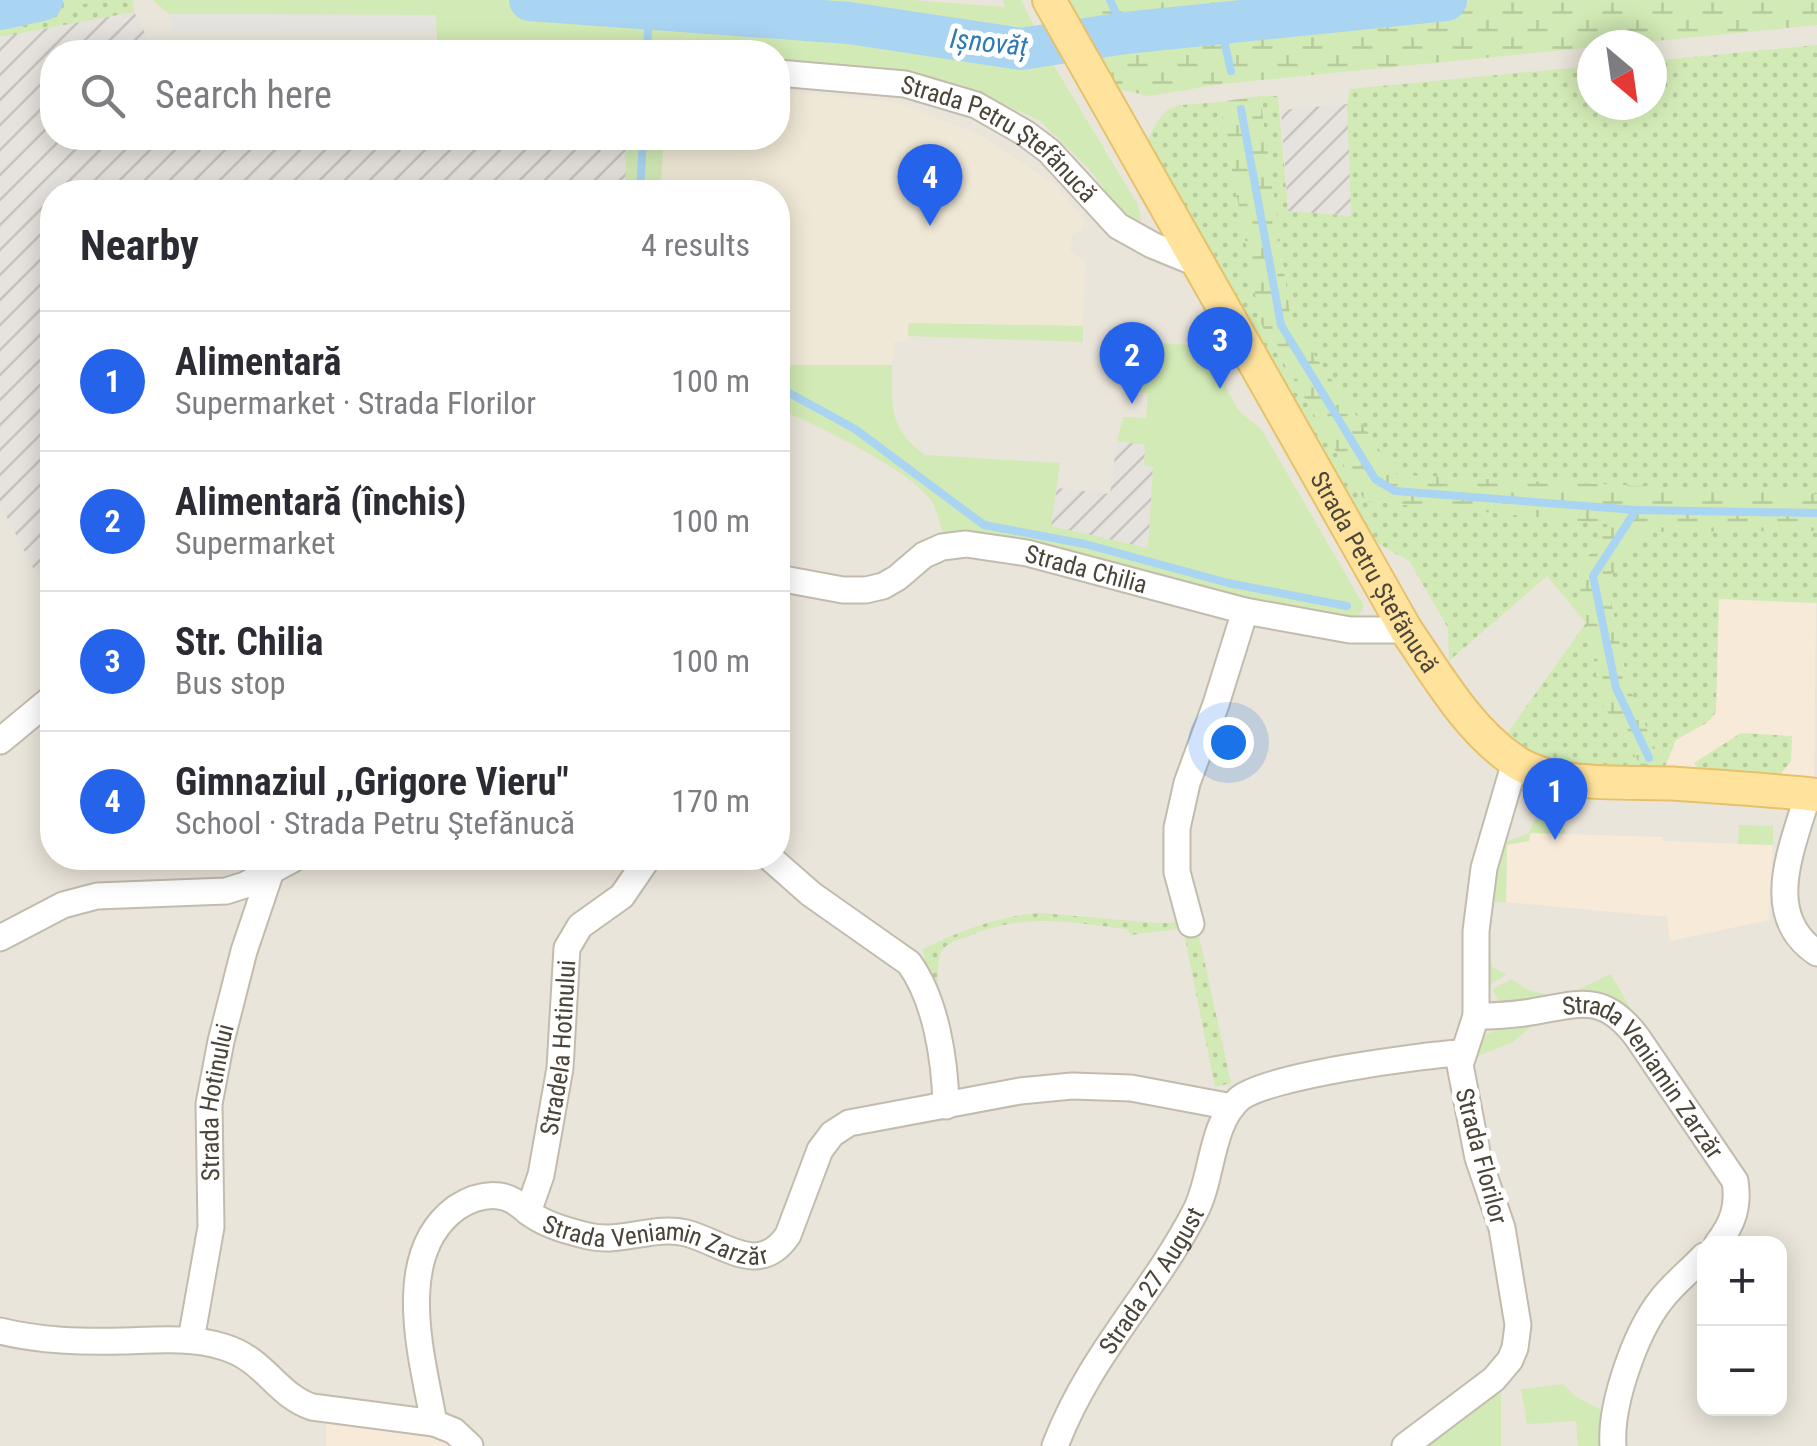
<!DOCTYPE html>
<html lang="en">
<head>
<meta charset="utf-8">
<style>
	:root { --surface:#fff; --page:#f7f7f7; --text:#2b2b33; --muted:#7c7c81; --line:#e1e1e2; --accent:#2563eb }
	body { margin:0; font-family:"Roboto Condensed",sans-serif; background:var(--page); color:var(--text) }
	.controls { position:absolute; right:30px; bottom:30px; display:grid; overflow:hidden; border-radius:20px; box-shadow:0 5px 25px #0003 }
	.controls button { width:90px; height:90px; display:grid; place-items:center; padding:0; border:0; border-bottom:2px solid var(--line); background:var(--surface); color:var(--text); font:50px sans-serif }
	.compass { position:absolute; left:1577px; top:30px; width:90px; height:90px; border-radius:50%; background:var(--surface); box-shadow:0 5px 25px #0003; rotate:151deg }
	.you { position:absolute; left:1228px; top:742px; width:35px; height:35px; margin:-25px; border:8px solid #fff; border-radius:50%; background:#1a73e8; box-shadow:0 0 0 15px #1a73e833 }
	.badge { display:grid; place-items:center; width:65px; height:65px; border-radius:50%; background:var(--accent); color:#fff; font-size:32px; font-weight:700 }
	.pin { position:absolute; translate:-50% -82px; filter:drop-shadow(0 2px 5px #0008) }
	.pin::after { content:''; position:absolute; top:52px; width:35px; height:30px; background:inherit; clip-path:polygon(0 0,100% 0,50% 100%) }
	.list { margin:0; padding:0; list-style:none }
	h2 { display:flex; justify-content:space-between; align-items:center; height:130px; margin:0; padding:0 40px; font-size:42px }
	h2 small { font-size:32px; font-weight:400; color:var(--muted) }
	.list li { display:grid; grid-template-columns:65px 1fr auto; gap:30px; align-items:center; box-sizing:border-box; height:140px; padding:0 40px; border-top:2px solid var(--line) }
	.list b { display:block; font-size:38px; white-space:nowrap }
	.list p { margin:0; font-size:32px; white-space:nowrap; color:var(--muted) }
	.list em { font-size:32px; font-style:normal; color:var(--muted) }
	.icon { flex:none; width:55px; height:55px; fill:none; stroke:currentColor; stroke-width:2; stroke-linecap:round; stroke-linejoin:round }
	.map { position:relative; flex:none; width:1817px; height:1446px; overflow:hidden }
	.search { position:absolute; background:var(--surface); box-shadow:0 5px 25px #0003; left:40px; top:40px; width:750px; height:110px; display:flex; align-items:center; gap:25px; box-sizing:border-box; padding:0 35px; border-radius:40px; color:var(--muted); font-size:38px }
	.panel { position:absolute; background:var(--surface); box-shadow:0 5px 25px #0003; left:40px; top:180px; width:750px; height:690px; border-radius:40px }
	.map>svg:first-child { display:block }
	.residential { fill:#eae5da; fill-rule:evenodd }
	.commercial { fill:#f7ead8 }
	.industrial { fill:url(#industrial-furrows) }
	.education { fill:#efe8d6 }
	.grass { fill:url(#grass-dots) }
	.wetland { fill:url(#wetland-marsh) }
	.garden { fill:#d2eab5 }
	.parking { fill:#e5e3e0 }
	.lines { fill:none; stroke-linecap:round; stroke-linejoin:round }
	.stream { stroke:#a9d4f2; stroke-width:8 }
	.river { stroke:#a9d4f2; stroke-width:42 }
	.minor-casing { stroke:#c2bbae; stroke-width:29 }
	.major-casing { stroke:#e6c16a; stroke-width:36 }
	.minor { stroke:#fff; stroke-width:25 }
	.major { stroke:#ffe39c; stroke-width:32 }
	.labels { text-anchor:middle; stroke-width:10; stroke-linejoin:round; paint-order:stroke }
	.street-label { font-size:25px; fill:#4b4439; stroke:#fff }
	.water-label { font-size:28px; font-style:italic; fill:#2e7ab2; stroke:#fff }
</style>
</head>
<body>
<div class="map">
<svg width="1817" height="1446" viewBox="0 0 1817 1446">
	<defs>
		<pattern id="industrial-furrows" width="10" height="10" patternUnits="userSpaceOnUse" patternTransform="scale(2.5)"><rect width="10" height="10" fill="#e6e2dd"/><path d="M-1 1l2-2M0 10L10 0M9 11l2-2" fill="none" stroke="#c7c3be"/></pattern>
		<pattern id="grass-dots" width="8" height="8" patternUnits="userSpaceOnUse" patternTransform="scale(2.5)"><rect width="8" height="8" fill="#d2eab5"/><path d="M2 2h.1M6 6h.1" fill="none" stroke="#b6ca9c" stroke-width="1.8" stroke-linecap="round"/></pattern>
		<pattern id="wetland-marsh" width="20" height="14" patternUnits="userSpaceOnUse" patternTransform="scale(2.5)"><rect width="20" height="14" fill="#d2eab5"/><path d="M1 5h8M5 5V1M11 12h8M15 12V8" fill="none" stroke="#b6ca9c"/></pattern>
	</defs>
	<rect width="100%" height="100%" fill="#f6f3ec"/>
	<path class="residential" d="M0 0H1817V1446H0ZM1592 45H1652V105H1592ZM52 52H778V138H52ZM52 192H778V858H52ZM1704 1244H1780V1408H1704Z"/>
	<g class="commercial">
		<path d="M1713 530 1817 531 1814 778 1664 769Z"/>
		<path d="M1530 833 1663 837V841L1773 845 1769 920 1670 941 1667 917 1506 902 1507 845Z"/>
		<path d="M326 1419 433 1437 457 1446H326Z"/>
	</g>
	<g class="industrial">
		<path d="M134 12 155 52H52V138H627L625 192H52V582L38 577 0 504V37Z"/>
		<path d="M1347 104 1352 216 1288 211 1281 110Z"/>
		<path d="M1117 441 1145 445 1153 466 1149 549 1051 526 1057 488 1110 494Z"/>
	</g>
	<path class="education" d="M778 90 895 102 976 133 1053 183 1085 221 1081 231 1072 235 1070 251 1085 261 1083 326 909 323 907 342 894 341 892 365H790L778 361V192H660L664 138H778Z"/>
	<g class="grass">
		<path d="M102 0H133L134 12 0 37V21Z"/>
		<path d="M1817 45V494L1397 475 1291 321 1260 96H1278L1288 211 1351 216 1347 104 1350 89 1592 66V105H1652V61Z"/>
		<path d="M1219 102 1261 324 1365 501 1610 524 1577 573 1602 703 1642 767C1593 764 1545 765 1505 736L1586 623 1547 576 1449 661 1448 628 1410 562 1376 542 1225 283 1148 141C1167 97 1175 107 1219 102Z"/>
		<path d="M1713 530 1817 531V603L1719 599 1716 712 1708 722 1676 740 1664 769 1628 685 1607 581 1645 532Z"/>
		<path d="M1741 733 1792 736 1791 761 1779 776 1700 771 1694 763Z"/>
		<path d="M1041 913 1156 923 1196 922 1231 1083 1215 1087 1183 928 1131 935 1127 929C1066 922 1026 912 966 937 957 940 945 943 941 953 935 969 939 991 939 1007L925 965 923 949C962 930 997 916 1041 913Z"/>
	</g>
	<g class="wetland">
		<path d="M0 0H102L0 21Z"/>
		<path d="M1068 0H1817V25L1222 84 1149 96 1118 89Z"/>
		<path d="M1260 96 1291 321 1397 475 1817 494V531L1645 532 1607 581 1628 685 1664 769 1642 767 1602 703 1577 573 1610 524 1365 501 1261 324 1219 102Z"/>
	</g>
	<g class="garden">
		<path d="M153 0H911L1005 7 1003 0H1021L1056 69 1138 205 1141 221 1131 218 1114 202 1090 170 1039 120 960 85 905 70 778 64V52H567L437 43 436 15 169 14Z"/>
		<path d="M627 138H664L660 192H625Z"/>
		<path d="M909 323 1083 326V342L908 336Z"/>
		<path d="M1144 342 1189 345 1203 350 1211 359 1238 410 1262 430 1364 606 1359 615 1347 617 1259 603 982 535 943 532C939 523 937 510 932 502 913 471 813 423 778 409V361L790 365H892C892 406 888 428 925 455L1060 463 1051 526 1148 548 1153 467 1144 465 1145 445 1117 441 1123 417 1146 418 1148 393 1124 391 1127 355Z"/>
		<path d="M1535 819 1561 821 1566 834 1530 833 1529 841 1507 845 1506 902 1491 903 1488 937 1492 966 1506 975 1490 984 1483 930 1485 908 1503 843 1529 833Z"/>
		<path d="M1739 825 1773 826V845L1738 844Z"/>
		<path d="M1611 974 1654 1051 1629 1019 1514 1008 1499 1000 1492 990 1511 979 1528 990 1560 998Z"/>
		<path d="M1554 1017 1531 1027 1513 1042 1473 1058 1467 1073 1476 1041C1500 1025 1525 1020 1554 1017Z"/>
		<path d="M1563 1384 1575 1396 1605 1412V1446H1578L1576 1421 1527 1424 1521 1389Z"/>
		<path d="M1501 1393V1446H1422L1492 1395Z"/>
	</g>
	<path class="parking" d="M169 14 436 15V32L174 31Z"/>
	<g class="lines">
		<g class="stream">
			<path d="M1110 0 1125 33"/>
			<path d="M1220 23 1231 71"/>
			<path d="M647 51 649 8"/>
			<path d="M1241 109 1281 325 1375 479 1395 491 1636 510"/>
			<path d="M640 192 643 138"/>
			<path d="M778 387 855 429 984 525 1085 544 1228 583 1347 606"/>
			<path d="M1649 758 1616 688 1593 576 1636 510 1817 513"/>
		</g>
		<g class="river">
			<path d="M530 0 849 23 1021 49 1125 33 1446 0"/>
			<path d="M0 9 42 0"/>
		</g>
		<defs>
			<g id="minor">
				<path id="s1" d="M778 73 905 84 976 105 1025 133 1049 151 1118 226 1152 245 1196 263"/>
				<path id="s2" d="M778 578 843 590H866L883 586 897 578 924 555 942 547 966 544 1027 553 1245 611 1350 630H1406"/>
				<path d="M0 741 52 698"/>
				<path d="M1808 794C1793 847 1760 915 1817 953"/>
				<path d="M770 858 811 894 909 963C936 1000 945 1060 946 1106"/>
				<path d="M1191 924 1177 872V828L1187 783 1216 704 1245 611"/>
				<path d="M0 938 63 905 97 896 226 891 245 885 295 858"/>
				<path id="s3" d="M1476 1016C1495 1016 1513 1015 1531 1012 1580 1004 1603 992 1637 1037L1735 1181C1739 1206 1733 1224 1717 1244"/>
				<path id="s4" d="M528 1212 541 1175 560 1068 567 948 580 926 622 896 648 858"/>
				<path id="s5" d="M0 1331C41 1341 81 1342 124 1341 157 1340 192 1337 224 1347 266 1360 275 1394 312 1407L434 1423C422 1357 392 1255 456 1208 470 1199 483 1194 499 1196 516 1198 523 1210 537 1218 552 1227 572 1232 588 1236 621 1244 653 1225 686 1233 724 1243 759 1278 788 1235L820 1150 832 1134 849 1123 1020 1091 1072 1086 1131 1088 1232 1107"/>
				<path id="s6" d="M191 1340 211 1227 209 1104 221 1041 244 951 271 871"/>
				<path d="M434 1423 454 1431 470 1446"/>
				<path id="s7" d="M1055 1446C1090 1354 1152 1295 1195 1212 1213 1178 1210 1125 1239 1099 1266 1076 1421 1055 1461 1053"/>
				<path d="M1405 1446 1494 1379 1510 1360 1515 1348 1518 1325 1502 1228 1478 1158 1460 1065 1476 1016V931L1484 868 1515 762"/>
				<path d="M1613 1446C1610 1405 1635 1333 1661 1300 1673 1284 1690 1271 1704 1256"/>
			</g>
			<g id="major">
				<path id="s8" d="M1049 0 1406 630C1437 675 1467 728 1513 760 1554 789 1630 781 1679 784 1725 787 1771 790 1817 795"/>
			</g>
		</defs>
		<use href="#minor" class="minor-casing"/>
		<use href="#major" class="major-casing"/>
		<use href="#minor" class="minor"/>
		<use href="#major" class="major"/>
	</g>
	<g class="labels">
		<g class="street-label">
			<text dy="9" stroke="none"><textPath href="#s1" startOffset="238">Strada Petru Ştefănucă</textPath></text>
			<text dy="9" stroke="none"><textPath href="#s2" startOffset="325">Strada Chilia</textPath></text>
			<text dy="9" stroke="none"><textPath href="#s8" startOffset="658">Strada Petru Ștefănucă</textPath></text>
			<text dy="9" stroke="none"><textPath href="#s4" startOffset="168">Stradela Hotinului</textPath></text>
			<text dy="9" stroke="none"><textPath href="#s3" startOffset="202">Strada Veniamin Zarzăr</textPath></text>
			<text dy="9" stroke="none"><textPath href="#s6" startOffset="240">Strada Hotinului</textPath></text>
			<text transform="translate(1482 1156) rotate(75)" y="9">Strada Florilor</text>
			<text dy="9" stroke="none"><textPath href="#s5" startOffset="898">Strada Veniamin Zarzăr</textPath></text>
			<text dy="9" stroke="none"><textPath href="#s7" startOffset="192">Strada 27 August</textPath></text>
		</g>
		<g class="water-label">
			<text transform="translate(989 42) rotate(6)" y="10">Ișnovăț</text>
		</g>
	</g>
</svg>
<div class="controls">
<button>+</button>
<button>−</button>
</div>
<svg class="compass" viewBox="-18 -18 36 36"><path d="M0-13l5 13h-10z" fill="#e53935"/><path d="M0 13l5-13h-10z" fill="#7c7c81"/></svg>
<div class="you"></div>
<div class="pin badge" style="left:1555px;top:840px">1</div>
<div class="pin badge" style="left:1132px;top:404px">2</div>
<div class="pin badge" style="left:1220px;top:389px">3</div>
<div class="pin badge" style="left:930px;top:226px">4</div>
<div class="search"><svg class="icon" aria-label="search" viewBox="0 0 24 24"><circle cx="10" cy="10" r="6"/><path d="M15 15l6 6"/></svg>Search here</div>
<section class="panel">
<h2>Nearby<small>4 results</small></h2>
<ul class="list">
<li><span class="badge">1</span><div><b>Alimentară</b><p>Supermarket · Strada Florilor</p></div><em>100 m</em></li>
<li><span class="badge">2</span><div><b>Alimentară (închis)</b><p>Supermarket</p></div><em>100 m</em></li>
<li><span class="badge">3</span><div><b>Str. Chilia</b><p>Bus stop</p></div><em>100 m</em></li>
<li><span class="badge">4</span><div><b>Gimnaziul ,,Grigore Vieru&quot;</b><p>School · Strada Petru Ştefănucă</p></div><em>170 m</em></li>
</ul>
</section>
</div>
</body>
</html>
